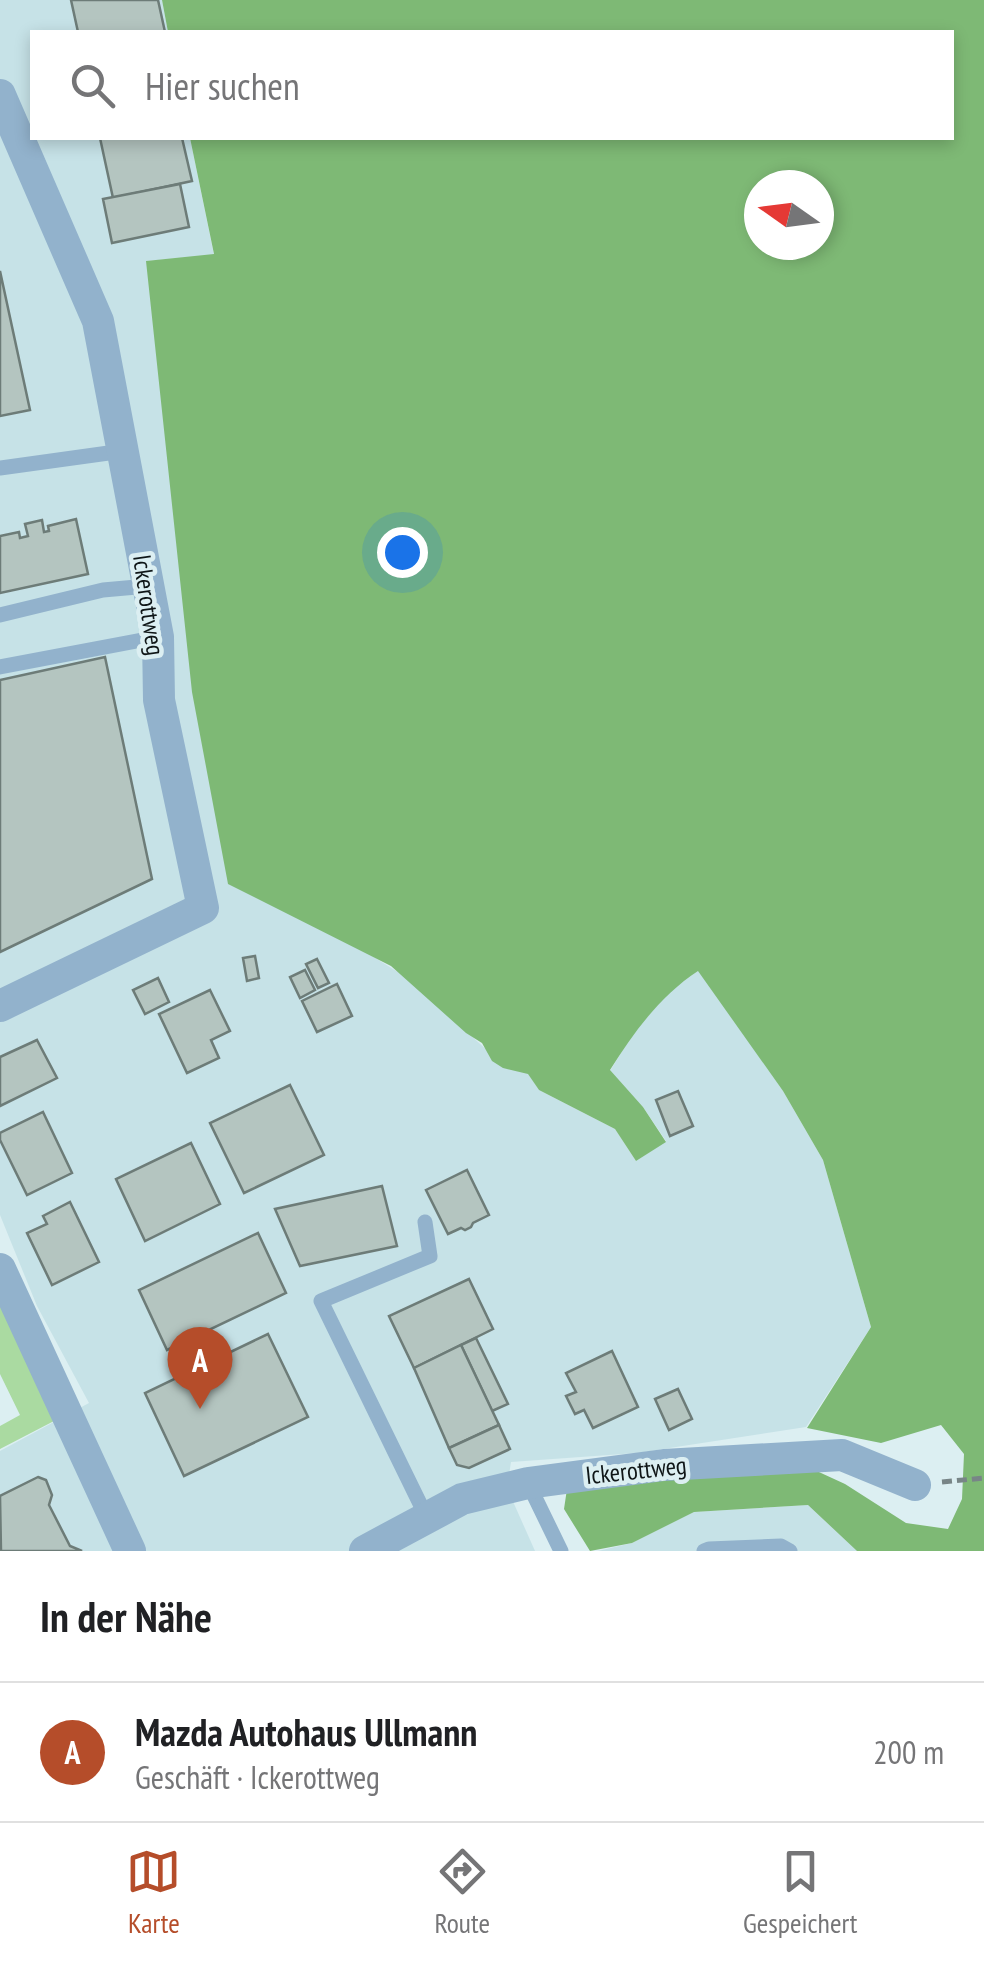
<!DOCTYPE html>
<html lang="de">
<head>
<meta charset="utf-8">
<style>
	:root { --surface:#fff; --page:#f2f2f2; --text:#202124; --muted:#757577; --line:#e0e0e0; --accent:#b54d2a }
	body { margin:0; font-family:"PT Sans Narrow",sans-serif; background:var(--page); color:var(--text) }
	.compass { position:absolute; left:744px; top:170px; width:90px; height:90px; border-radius:50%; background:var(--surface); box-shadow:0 5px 15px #0003; rotate:284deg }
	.you { position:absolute; left:402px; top:552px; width:35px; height:35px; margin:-25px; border:8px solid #fff; border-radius:50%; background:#1a73e8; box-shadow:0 0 0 15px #1a73e833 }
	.badge { display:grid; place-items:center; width:65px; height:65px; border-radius:50%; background:var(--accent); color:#fff; font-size:32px; font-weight:700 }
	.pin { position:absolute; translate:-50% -82px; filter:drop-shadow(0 2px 5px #0008) }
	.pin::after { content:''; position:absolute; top:52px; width:35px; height:30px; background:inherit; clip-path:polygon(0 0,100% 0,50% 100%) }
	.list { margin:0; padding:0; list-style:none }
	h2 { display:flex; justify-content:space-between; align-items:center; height:130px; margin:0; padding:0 40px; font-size:42px }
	h2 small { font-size:32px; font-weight:400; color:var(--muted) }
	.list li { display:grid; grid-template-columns:65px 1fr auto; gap:30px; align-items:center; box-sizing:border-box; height:140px; padding:0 40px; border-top:2px solid var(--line) }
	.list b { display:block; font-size:38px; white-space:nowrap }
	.list p { margin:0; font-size:32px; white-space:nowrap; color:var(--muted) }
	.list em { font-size:32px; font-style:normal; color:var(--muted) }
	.icon { flex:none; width:55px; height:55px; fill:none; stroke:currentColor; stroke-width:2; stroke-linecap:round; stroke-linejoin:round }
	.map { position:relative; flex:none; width:984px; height:1551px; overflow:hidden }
	.search { position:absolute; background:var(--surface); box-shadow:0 5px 15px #0003; left:30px; right:30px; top:30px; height:110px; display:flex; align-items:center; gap:25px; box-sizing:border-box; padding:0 35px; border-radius:0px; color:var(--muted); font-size:38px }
	.sheet { height:270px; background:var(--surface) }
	nav { display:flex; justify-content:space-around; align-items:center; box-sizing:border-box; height:140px; border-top:2px solid var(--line); background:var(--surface); font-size:28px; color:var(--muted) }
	nav a { display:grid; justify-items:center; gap:5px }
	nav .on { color:var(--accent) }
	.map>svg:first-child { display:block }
	.built { fill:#c6e2e7 }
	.green { fill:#aadaa1 }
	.forest { fill:#7eb975; fill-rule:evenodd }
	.building { fill:#b4c5c0; stroke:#6d7c78; stroke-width:2.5 }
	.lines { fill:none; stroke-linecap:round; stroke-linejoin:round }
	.path { stroke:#788587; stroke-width:5; stroke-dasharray:10 5; stroke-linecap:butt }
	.service { stroke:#92b2cc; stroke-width:15 }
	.minor { stroke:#92b2cc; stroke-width:32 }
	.labels { text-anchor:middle; stroke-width:9; stroke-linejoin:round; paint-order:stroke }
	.street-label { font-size:25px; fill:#0f1617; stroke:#dceff2 }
</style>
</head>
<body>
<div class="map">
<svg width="984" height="1551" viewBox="0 0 984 1551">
	<rect width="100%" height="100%" fill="#dceff2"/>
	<g class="built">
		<path d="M0 0H162L168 32H32V138H190L214 255 147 261 348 941 409 979 490 1053 528 1073 539 1090 615 1129 636 1161 666 1141 643 1107 610 1071 634 1032 670 991 699 970 783 1091 823 1160 871 1327 806 1427 637 1453 511 1462 507 1488 535 1551H0V1451L89 1403 37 1306 0 1215Z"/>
		<path d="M808 1505 857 1551H598L632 1543 694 1512Z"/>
	</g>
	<path class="green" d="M0 1304 54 1421 0 1449V1426L20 1415 0 1374Z"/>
	<path class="forest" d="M162 0H984V1551H857L808 1505 694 1512 632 1543 590 1551 564 1509 567 1489 808 1467 845 1484 906 1523 948 1529 962 1499 964 1454 941 1425 881 1443 807 1428 871 1327 823 1160 783 1091 698 971C660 996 634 1032 610 1070L643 1107 666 1142 636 1161 615 1129 539 1090 528 1074 503 1068 492 1061 482 1043 466 1033 391 966 228 884 192 692 146 261 214 254 190 138H952V32H168ZM759 185H819V245H759Z"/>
	<g class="building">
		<path d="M71 0H158L165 32H78Z"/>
		<path d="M100 138H182L192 181 113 198Z"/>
		<path d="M180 184 189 227 112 243 103 199Z"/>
		<path d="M0 271 30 410 0 416Z"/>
		<path d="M76 519 88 574 0 593V536L19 532 20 538 28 536 25 524 42 520 44 532 49 531 48 526Z"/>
		<path d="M105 657 152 879 0 952V680Z"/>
		<path d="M255 956 259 978 247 981 243 958Z"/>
		<path d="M317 959 329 983 318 988 306 964Z"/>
		<path d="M305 970 315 990 300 998 290 977Z"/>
		<path d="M158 978 169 1002 145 1014 133 990Z"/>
		<path d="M337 984 352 1016 317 1032 302 1001Z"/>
		<path d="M210 990 230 1031 211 1040 219 1058 187 1073 159 1014Z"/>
		<path d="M37 1040 57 1078 0 1106V1057Z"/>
		<path d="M290 1085 324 1155 244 1193 210 1123Z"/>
		<path d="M678 1091 693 1126 670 1136 656 1100Z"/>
		<path d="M43 1112 72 1173 27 1195 0 1140V1133Z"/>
		<path d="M191 1143 220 1204 145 1241 116 1179Z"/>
		<path d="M467 1170 489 1215 473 1223 471 1227 465 1230 461 1228 448 1234 426 1190Z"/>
		<path d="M382 1186 397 1246 300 1266 275 1209Z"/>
		<path d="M70 1202 99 1262 52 1285 27 1233 47 1224 43 1216Z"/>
		<path d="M258 1233 286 1293 167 1350 139 1290Z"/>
		<path d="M469 1279 493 1329 414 1368 389 1316Z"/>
		<path d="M268 1334 308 1417 184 1476 145 1393Z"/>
		<path d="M476 1338 508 1404 492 1411 461 1345Z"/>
		<path d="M461 1345 499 1425 449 1448 414 1368Z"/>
		<path d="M612 1351 638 1407 593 1428 584 1410 575 1414 566 1396 576 1392 566 1373Z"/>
		<path d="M678 1389 692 1419 669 1430 655 1399Z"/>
		<path d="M499 1425 510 1449 469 1468 457 1465 449 1448Z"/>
		<path d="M38 1477 46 1480 52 1495 49 1505 70 1546 82 1551H1L0 1496Z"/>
	</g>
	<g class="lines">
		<path class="path" d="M942 1482 984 1478"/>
		<g class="service">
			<path d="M0 468 123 451"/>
			<path d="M0 615 103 590 148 586"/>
			<path d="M0 667 158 637"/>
			<path d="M425 1222 430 1256 321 1301 427 1518"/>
			<path d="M528 1483 561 1551"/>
			<path d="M704 1551 709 1549 781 1546 790 1551"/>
		</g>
		<g class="minor">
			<path d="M0 95 98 321 158 637 159 700 203 908 0 1006"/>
			<path d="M0 1269 130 1551"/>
			<path d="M365 1551 462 1499 528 1483 664 1465 842 1455 915 1485"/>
		</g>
	</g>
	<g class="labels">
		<g class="street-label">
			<text transform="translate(149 605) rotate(82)" y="9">Ickerottweg</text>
			<text transform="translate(636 1470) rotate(-6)" y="9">Ickerottweg</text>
		</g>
	</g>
</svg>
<svg class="compass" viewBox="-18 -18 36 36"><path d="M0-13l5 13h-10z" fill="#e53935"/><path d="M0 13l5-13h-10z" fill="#757577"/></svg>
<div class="you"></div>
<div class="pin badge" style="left:200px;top:1409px">A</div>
<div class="search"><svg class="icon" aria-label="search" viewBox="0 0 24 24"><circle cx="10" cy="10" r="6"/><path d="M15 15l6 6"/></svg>Hier suchen</div>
</div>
<section class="sheet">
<h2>In der Nähe<small></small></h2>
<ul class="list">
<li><span class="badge">A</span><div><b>Mazda Autohaus Ullmann</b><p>Geschäft · Ickerottweg</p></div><em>200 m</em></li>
</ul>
</section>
<nav>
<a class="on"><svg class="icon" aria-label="map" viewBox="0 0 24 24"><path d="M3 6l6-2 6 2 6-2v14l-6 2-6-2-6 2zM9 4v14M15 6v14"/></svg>Karte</a>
<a><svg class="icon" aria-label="directions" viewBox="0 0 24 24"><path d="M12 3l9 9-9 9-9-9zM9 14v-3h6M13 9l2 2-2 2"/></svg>Route</a>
<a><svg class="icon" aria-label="saved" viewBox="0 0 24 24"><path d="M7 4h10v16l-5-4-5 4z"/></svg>Gespeichert</a>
</nav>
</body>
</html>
